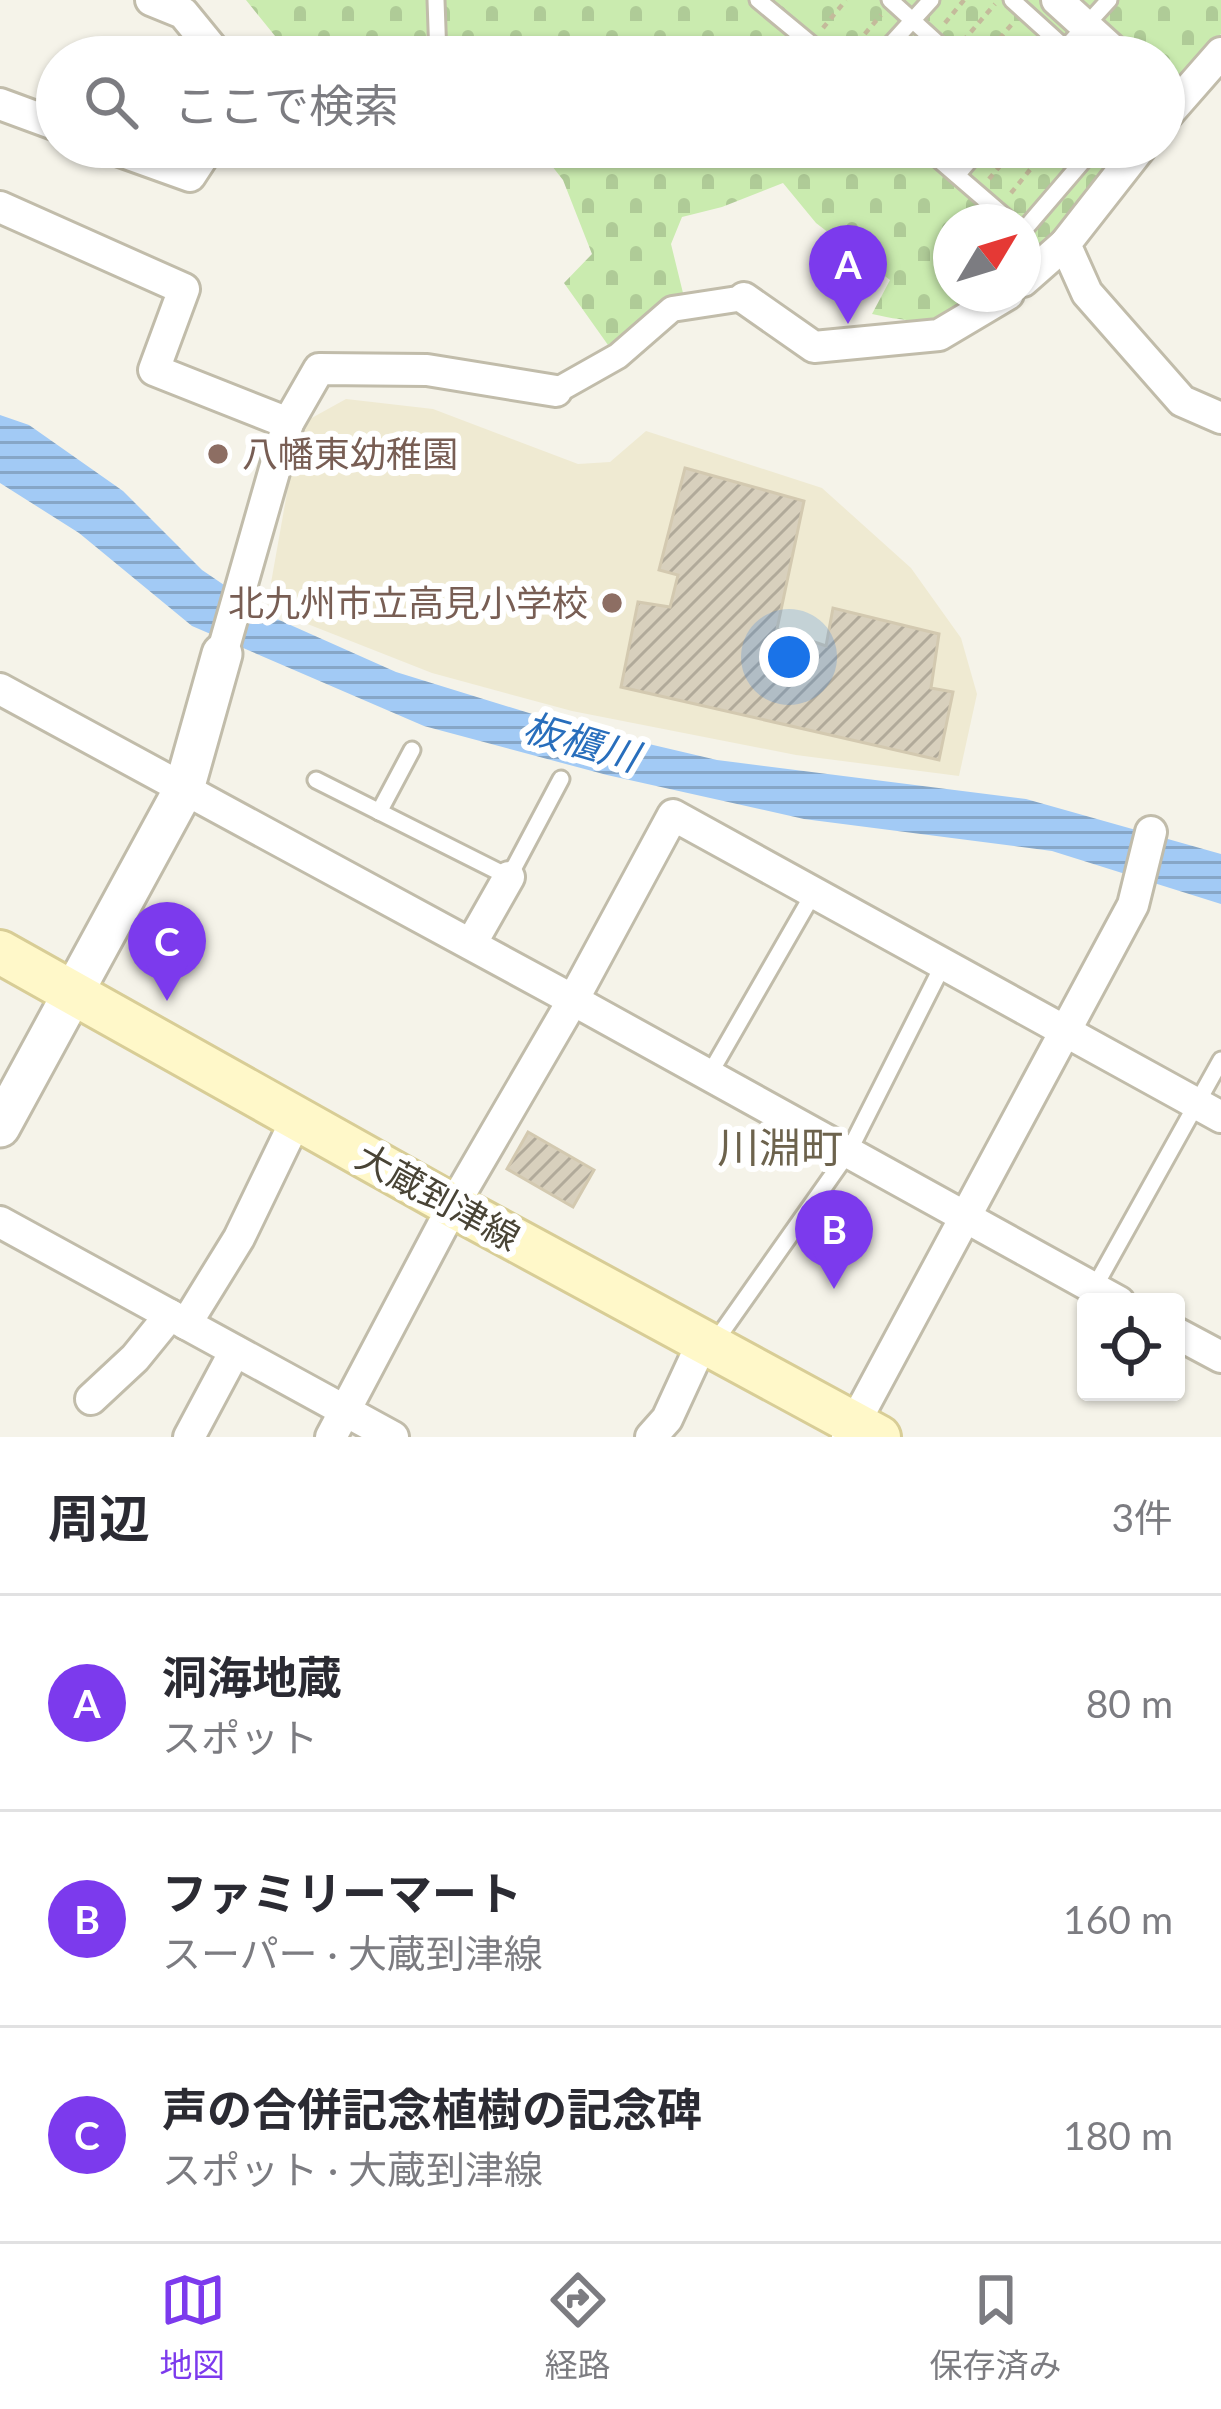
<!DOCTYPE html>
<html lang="ja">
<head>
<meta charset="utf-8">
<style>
	:root { --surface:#fff; --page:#f7f7f7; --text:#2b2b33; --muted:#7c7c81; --line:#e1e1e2; --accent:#7c3aed }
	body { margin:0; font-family:Lato,"Noto Sans JP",sans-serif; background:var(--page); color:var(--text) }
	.controls { position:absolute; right:36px; bottom:36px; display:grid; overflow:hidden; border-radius:12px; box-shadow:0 3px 9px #0004 }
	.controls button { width:108px; height:108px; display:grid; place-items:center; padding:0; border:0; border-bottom:3px solid var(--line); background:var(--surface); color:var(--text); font:60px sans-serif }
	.compass { position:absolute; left:933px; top:204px; width:108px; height:108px; border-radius:50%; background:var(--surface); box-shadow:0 3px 9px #0004; rotate:52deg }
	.you { position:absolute; left:789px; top:657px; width:42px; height:42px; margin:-30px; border:9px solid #fff; border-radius:50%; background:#1a73e8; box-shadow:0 0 0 18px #1a73e833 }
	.badge { display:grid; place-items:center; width:78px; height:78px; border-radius:50%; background:var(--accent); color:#fff; font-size:39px; font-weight:700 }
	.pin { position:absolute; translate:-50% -99px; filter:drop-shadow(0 3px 6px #0008) }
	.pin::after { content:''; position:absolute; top:63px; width:42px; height:36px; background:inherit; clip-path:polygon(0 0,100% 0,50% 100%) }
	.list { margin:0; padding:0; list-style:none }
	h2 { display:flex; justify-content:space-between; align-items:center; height:156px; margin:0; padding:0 48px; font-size:51px }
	h2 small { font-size:39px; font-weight:400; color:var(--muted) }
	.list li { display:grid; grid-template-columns:78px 1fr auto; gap:36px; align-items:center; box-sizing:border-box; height:216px; padding:0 48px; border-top:3px solid var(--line) }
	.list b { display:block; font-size:45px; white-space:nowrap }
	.list p { margin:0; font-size:39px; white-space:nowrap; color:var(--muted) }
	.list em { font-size:39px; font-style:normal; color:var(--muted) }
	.icon { flex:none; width:66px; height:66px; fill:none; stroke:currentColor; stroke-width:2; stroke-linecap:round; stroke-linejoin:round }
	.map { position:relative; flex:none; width:1221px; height:1437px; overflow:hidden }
	.search { position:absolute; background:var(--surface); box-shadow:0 3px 9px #0004; left:36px; right:36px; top:36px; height:132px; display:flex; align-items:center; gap:30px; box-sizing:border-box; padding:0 42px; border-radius:66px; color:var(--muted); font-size:45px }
	.sheet { height:804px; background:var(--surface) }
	nav { display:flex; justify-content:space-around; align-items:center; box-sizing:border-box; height:168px; border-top:3px solid var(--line); background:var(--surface); font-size:33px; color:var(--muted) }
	nav a { display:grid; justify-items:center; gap:6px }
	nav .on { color:var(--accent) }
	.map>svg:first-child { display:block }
	.education { fill:#efead2 }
	.cemetery { fill:url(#cemetery-stones) }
	.water { fill:url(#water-rules) }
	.building { fill:url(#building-hatch); stroke:#d3c9b0; stroke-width:3 }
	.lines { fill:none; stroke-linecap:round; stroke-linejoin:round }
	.service-casing { stroke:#c1bcaa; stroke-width:21 }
	.pedestrian-casing { stroke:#c1bcaa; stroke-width:30 }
	.minor-casing { stroke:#c1bcaa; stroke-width:36 }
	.tertiary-casing { stroke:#c1bcaa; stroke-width:45 }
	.secondary-casing { stroke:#d8cd96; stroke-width:48 }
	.path { stroke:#c4ba9b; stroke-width:4.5; stroke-dasharray:6 6; stroke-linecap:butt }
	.service { stroke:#fff; stroke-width:15 }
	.pedestrian { stroke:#fff; stroke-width:24 }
	.minor { stroke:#fff; stroke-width:30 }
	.tertiary { stroke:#fff; stroke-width:39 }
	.secondary { stroke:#fff8c9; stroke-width:42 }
	.education-dot { fill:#8d6e63; stroke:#fff; stroke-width:4.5 }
	.labels { text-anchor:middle; stroke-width:12; stroke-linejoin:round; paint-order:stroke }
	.education-label { font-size:36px; fill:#785e54; stroke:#fff; text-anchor:start }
	.street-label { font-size:36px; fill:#494436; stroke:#fff }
	.water-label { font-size:39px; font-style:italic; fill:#286ebc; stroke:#fff }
	.quarter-label { font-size:42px; fill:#6d634d; stroke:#fff }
</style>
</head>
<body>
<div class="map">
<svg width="1221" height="1437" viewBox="0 0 1221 1437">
	<defs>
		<pattern id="cemetery-stones" width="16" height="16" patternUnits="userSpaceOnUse" patternTransform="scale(3)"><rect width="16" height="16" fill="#caebaf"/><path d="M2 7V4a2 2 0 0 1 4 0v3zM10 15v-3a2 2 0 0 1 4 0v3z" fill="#afcb97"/></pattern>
		<pattern id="water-rules" width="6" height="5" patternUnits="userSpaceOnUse" patternTransform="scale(3)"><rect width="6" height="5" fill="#a2caf5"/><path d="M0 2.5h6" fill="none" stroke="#86a6c7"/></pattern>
		<pattern id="building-hatch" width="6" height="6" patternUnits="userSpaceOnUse" patternTransform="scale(3)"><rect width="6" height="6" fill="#d8d0bd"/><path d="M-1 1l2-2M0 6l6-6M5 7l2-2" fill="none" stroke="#b1aa9a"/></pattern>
	</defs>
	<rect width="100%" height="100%" fill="#f5f3e9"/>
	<path class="education" d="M346 399 433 409 578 464 610 462 646 431 822 488 911 568 961 638 977 694 959 776 796 755 572 711 432 673 305 623 271 583 299 425Z"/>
	<g class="cemetery">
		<path d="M246 0H1221V34L1164 102V57H292Z"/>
		<path d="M537 147H1127L1023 272V222H951V294H997C944 322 931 327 872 314L890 280 816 223 783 183 722 207 682 217 671 244 683 293 608 345 564 283 592 254 563 180Z"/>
	</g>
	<path class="water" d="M0 415 29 425 123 491 202 570 268 615 396 672 568 725 717 760 1026 799 1221 854V904L1052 851 804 819 607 775 424 726 192 626 79 533 0 483Z"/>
	<g class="building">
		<path d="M685 468 804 501 777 629 826 646 833 608 939 634 931 688 953 692 939 760 621 687 638 602 670 607 678 575 659 570Z"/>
		<path d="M528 1132 594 1170 573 1207 507 1169Z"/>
	</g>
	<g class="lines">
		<defs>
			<g id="service">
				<path d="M436 0 438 57"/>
				<path d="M758 0 827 57"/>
				<path d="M890 0 953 57"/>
				<path d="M1012 0 1075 57"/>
				<path d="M841 57H842"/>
				<path d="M879 57 931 0"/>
				<path d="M1057 57 1109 0"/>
				<path d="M924 147 1011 222"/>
				<path d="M1054 147 1077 167"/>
				<path d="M957 175 981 147"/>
				<path d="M1023 231 1095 147"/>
				<path d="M316 780 509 877 561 779"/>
				<path d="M379 812 412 750"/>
				<path d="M709 1075 813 894"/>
				<path d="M1094 1288 1221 1060"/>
				<path d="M712 1346 848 1153 943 965"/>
			</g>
			<path id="pedestrian" d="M556 391 618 356 672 309 744 298"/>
			<g id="minor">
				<path d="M151 0 183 13 219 57"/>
				<path d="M1057 0 1120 57"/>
				<path d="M0 104 57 125"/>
				<path d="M1164 118 1221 53"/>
				<path d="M109 147 190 176 209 147"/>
				<path d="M1141 147 1065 244 1087 293 1182 401 1221 418"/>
				<path d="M0 207 184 289 154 370 288 423 222 654"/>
				<path d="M1023 281 1065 244"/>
				<path d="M744 298 814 347 939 335 1008 294"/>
				<path d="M288 423 319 369 427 370 556 391"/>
				<path d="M0 689 573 1000 1119 1302"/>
				<path d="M471 944 509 877"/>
				<path d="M0 1222 393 1437"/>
				<path d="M186 1324 239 1238 297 1118"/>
				<path d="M1176 1333 1221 1357"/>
				<path d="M91 1399 135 1358 170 1315"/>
				<path d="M189 1437 235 1351"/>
				<path d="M331 1437 453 1206 573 1000 673 815 1221 1117"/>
				<path d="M651 1437 667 1419 703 1341"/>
				<path d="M847 1437 1133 905 1151 832"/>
			</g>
			<path id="tertiary" d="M0 1127 184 789 222 654"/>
			<path id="secondary" d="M0 952 453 1206 879 1437"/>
		</defs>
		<use href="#service" class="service-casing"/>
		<use href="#pedestrian" class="pedestrian-casing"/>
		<use href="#minor" class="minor-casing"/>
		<use href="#tertiary" class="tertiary-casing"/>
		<use href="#secondary" class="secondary-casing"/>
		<g class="path">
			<path d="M945 23 964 0"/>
			<path d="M823 28 846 0"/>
			<path d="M963 41 995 4"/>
			<path d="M857 43 881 15"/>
			<path d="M984 57 1012 24"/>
			<path d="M1018 57 1031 41"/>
			<path d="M989 179 1016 147"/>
			<path d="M1011 193 1038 160"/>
		</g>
		<use href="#service" class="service"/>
		<use href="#pedestrian" class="pedestrian"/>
		<use href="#minor" class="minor"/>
		<use href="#tertiary" class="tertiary"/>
		<use href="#secondary" class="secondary"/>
	</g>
	<g class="education-dot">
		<circle cx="218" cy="454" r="12"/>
		<circle cx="612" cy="603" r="12"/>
	</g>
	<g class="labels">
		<g class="education-label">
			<text x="242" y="467">八幡東幼稚園</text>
			<text x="588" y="616" text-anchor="end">北九州市立高見小学校</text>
		</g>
		<g class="street-label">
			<text transform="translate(438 1197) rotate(29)" y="13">大蔵到津線</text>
		</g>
		<g class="water-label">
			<text transform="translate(581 742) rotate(16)" y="14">板櫃川</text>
		</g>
		<g class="quarter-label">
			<text x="780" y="1163">川淵町</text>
		</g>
	</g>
</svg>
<div class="controls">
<button><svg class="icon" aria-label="locate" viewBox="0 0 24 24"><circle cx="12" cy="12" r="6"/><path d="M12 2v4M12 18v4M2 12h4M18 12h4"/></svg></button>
</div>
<svg class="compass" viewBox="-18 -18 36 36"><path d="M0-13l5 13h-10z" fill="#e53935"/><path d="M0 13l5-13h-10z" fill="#7c7c81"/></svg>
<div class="you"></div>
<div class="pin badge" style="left:848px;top:324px">A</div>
<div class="pin badge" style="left:834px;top:1289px">B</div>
<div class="pin badge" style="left:167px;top:1001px">C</div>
<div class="search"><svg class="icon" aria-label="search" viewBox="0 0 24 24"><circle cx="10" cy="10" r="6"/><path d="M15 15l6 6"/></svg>ここで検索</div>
</div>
<section class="sheet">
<h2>周辺<small>3件</small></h2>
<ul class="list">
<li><span class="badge">A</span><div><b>洞海地蔵</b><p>スポット</p></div><em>80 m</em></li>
<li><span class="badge">B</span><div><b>ファミリーマート</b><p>スーパー · 大蔵到津線</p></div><em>160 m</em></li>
<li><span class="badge">C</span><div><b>声の合併記念植樹の記念碑</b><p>スポット · 大蔵到津線</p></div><em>180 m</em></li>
</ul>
</section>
<nav>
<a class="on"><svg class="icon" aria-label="map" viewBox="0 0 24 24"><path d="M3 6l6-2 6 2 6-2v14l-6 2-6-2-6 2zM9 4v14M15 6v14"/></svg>地図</a>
<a><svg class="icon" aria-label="directions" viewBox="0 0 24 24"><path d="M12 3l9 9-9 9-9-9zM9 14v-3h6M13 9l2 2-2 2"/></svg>経路</a>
<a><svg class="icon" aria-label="saved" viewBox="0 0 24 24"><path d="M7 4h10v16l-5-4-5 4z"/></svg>保存済み</a>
</nav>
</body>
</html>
